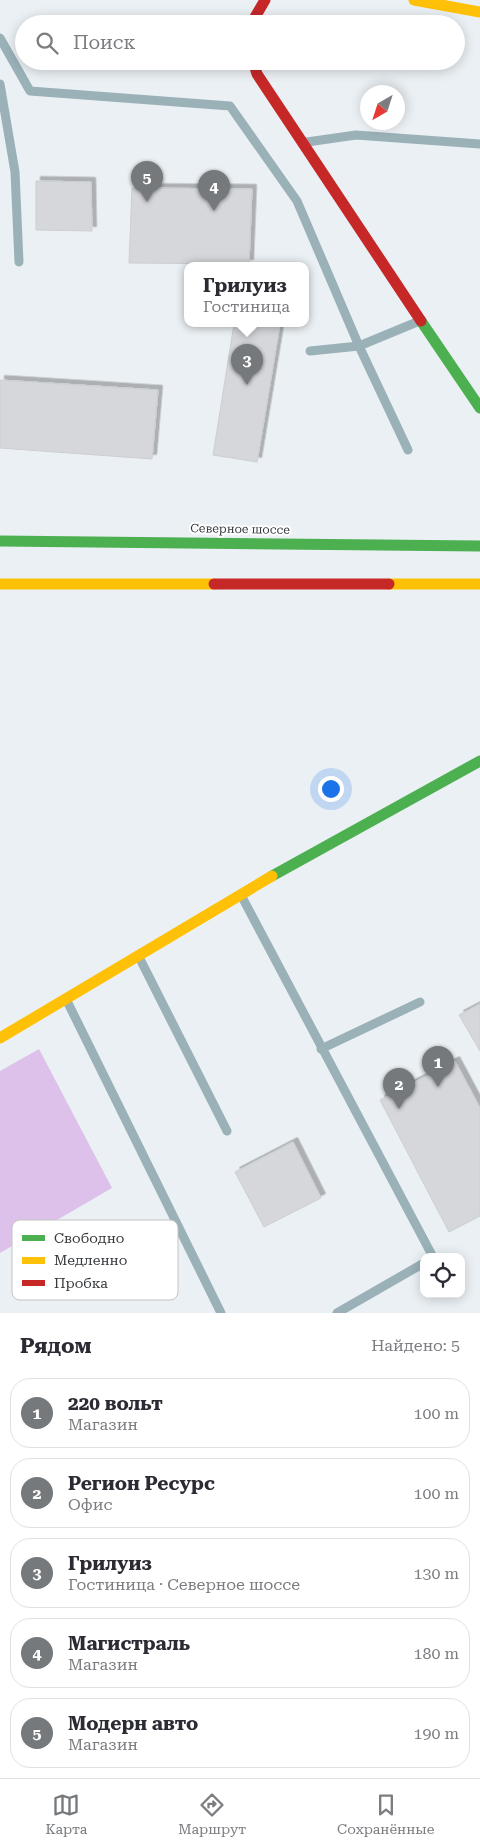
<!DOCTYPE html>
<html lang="ru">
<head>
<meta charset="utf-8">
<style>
	:root { --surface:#fff; --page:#f2f2f3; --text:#2b2b33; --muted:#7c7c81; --line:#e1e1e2; --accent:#75797c }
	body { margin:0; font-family:"Roboto Serif",serif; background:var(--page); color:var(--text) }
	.controls { position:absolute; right:15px; bottom:15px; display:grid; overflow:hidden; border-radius:10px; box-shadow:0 2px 12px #0003 }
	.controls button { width:45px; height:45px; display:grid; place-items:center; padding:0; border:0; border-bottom:1px solid var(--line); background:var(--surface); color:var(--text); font:25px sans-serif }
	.compass { position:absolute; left:360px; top:85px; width:45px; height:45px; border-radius:50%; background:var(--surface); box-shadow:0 2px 12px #0003; rotate:219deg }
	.you { position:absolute; left:330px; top:788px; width:18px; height:18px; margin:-12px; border:4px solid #fff; border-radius:50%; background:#1a73e8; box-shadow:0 0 0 8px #1a73e833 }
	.badge { display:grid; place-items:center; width:32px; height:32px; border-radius:50%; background:var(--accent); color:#fff; font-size:16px; font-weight:700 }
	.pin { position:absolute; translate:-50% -41px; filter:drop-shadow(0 1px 2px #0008) }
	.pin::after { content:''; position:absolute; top:26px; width:18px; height:15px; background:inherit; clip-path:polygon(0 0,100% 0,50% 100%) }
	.popup { position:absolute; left:184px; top:262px; width:125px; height:65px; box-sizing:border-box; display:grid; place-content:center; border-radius:10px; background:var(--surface); filter:drop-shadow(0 1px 4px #0005); font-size:16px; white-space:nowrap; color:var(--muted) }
	.popup b { font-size:19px; color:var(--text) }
	.popup::after { content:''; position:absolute; left:50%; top:100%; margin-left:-10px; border:10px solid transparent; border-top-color:var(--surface) }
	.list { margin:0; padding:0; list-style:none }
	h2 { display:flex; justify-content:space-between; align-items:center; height:65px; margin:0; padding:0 20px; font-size:21px }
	h2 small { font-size:16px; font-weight:400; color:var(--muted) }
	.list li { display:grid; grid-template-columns:32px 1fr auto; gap:15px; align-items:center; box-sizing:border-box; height:70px; margin:0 10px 10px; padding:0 10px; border:1px solid var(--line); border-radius:20px }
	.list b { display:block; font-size:19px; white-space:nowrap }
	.list p { margin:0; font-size:16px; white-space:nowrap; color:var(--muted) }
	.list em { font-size:16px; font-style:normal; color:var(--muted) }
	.icon { flex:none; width:28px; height:28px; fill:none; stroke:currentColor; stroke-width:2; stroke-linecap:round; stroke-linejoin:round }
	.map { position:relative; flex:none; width:480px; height:1313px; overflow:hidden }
	.search { position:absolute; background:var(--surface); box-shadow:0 2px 12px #0003; left:15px; right:15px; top:15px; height:55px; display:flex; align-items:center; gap:12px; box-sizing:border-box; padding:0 18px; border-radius:28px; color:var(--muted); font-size:19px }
	.sheet { height:465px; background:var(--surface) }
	nav { display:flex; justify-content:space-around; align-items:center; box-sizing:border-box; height:70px; border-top:1px solid var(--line); background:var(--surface); font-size:14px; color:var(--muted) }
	nav a { display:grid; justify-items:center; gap:2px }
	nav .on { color:var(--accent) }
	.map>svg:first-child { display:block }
	.forest { fill:#ddc1ea }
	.building { fill:#d5d7db; stroke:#ccced2; filter:url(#shadow) }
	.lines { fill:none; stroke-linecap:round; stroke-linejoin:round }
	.lane { stroke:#9ab1b8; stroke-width:9 }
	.fast { stroke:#4caf50; stroke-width:11 }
	.slow { stroke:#ffc107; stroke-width:11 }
	.jam { stroke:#c62828; stroke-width:11 }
	.labels { text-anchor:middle; stroke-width:4; stroke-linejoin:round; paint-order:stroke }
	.street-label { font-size:12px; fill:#36393c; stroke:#fff }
	.key { fill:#fff; stroke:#c3c4c4; stroke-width:1 }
	.key-label { font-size:14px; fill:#36393c }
</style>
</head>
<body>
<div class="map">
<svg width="480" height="1313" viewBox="0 0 480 1313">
	<defs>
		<filter id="shadow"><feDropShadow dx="4.5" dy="-4.5" stdDeviation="0" flood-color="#0004"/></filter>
	</defs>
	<rect width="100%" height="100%" fill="#ebf0f4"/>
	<path class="forest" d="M39 1049 112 1188 0 1253V1071Z"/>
	<g class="building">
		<path d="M36 181 91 182 92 231 36 230Z"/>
		<path d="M132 188 252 189 249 264 129 263Z"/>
		<path d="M234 324H280L257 462 213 455Z"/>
		<path d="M0 380 158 390 152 459 0 448Z"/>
		<path d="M480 1004V1051L459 1015Z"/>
		<path d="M455 1061 480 1108V1216L449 1232 380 1100Z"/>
		<path d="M293 1142 321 1198 264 1227 235 1172Z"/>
	</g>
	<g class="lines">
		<g class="lane">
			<path d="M0 38 30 91 230 106 297 201 359 346 408 450"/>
			<path d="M0 84 15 172 19 262"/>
			<path d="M307 142 356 135 480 144"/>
			<path d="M310 351 359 346 417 322"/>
			<path d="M242 897 433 1257"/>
			<path d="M140 959 227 1131"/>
			<path d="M67 1001 221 1313"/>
			<path d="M321 1049 420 1002"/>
			<path d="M337 1313 424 1263"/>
		</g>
		<g class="fast">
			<path d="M421 321 480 408"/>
			<path d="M0 541 480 546"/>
			<path d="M272 876 480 761"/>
		</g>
		<g class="slow">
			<path d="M414 0 480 12"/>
			<path d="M0 584H214"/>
			<path d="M389 584H480"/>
			<path d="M0 1038 272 876"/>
		</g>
		<g class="jam">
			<path d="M251 24 265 0"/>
			<path d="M253 61 257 74 421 321"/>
			<path d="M214 584H389"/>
		</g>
	</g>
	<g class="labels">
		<g class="street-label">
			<text transform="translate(240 529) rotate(1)" y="4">Северное шоссе</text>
		</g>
	</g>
	<rect x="12" y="1220" width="166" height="80" rx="8" class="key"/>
	<rect x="22" y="1235" width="23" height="6" fill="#4caf50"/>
	<rect x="22" y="1257" width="23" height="7" fill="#ffc107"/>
	<rect x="22" y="1280" width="23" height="6" fill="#c62828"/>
	<g class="key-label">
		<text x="54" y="1243">Свободно</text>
		<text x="54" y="1265">Медленно</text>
		<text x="54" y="1288">Пробка</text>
	</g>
</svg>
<div class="controls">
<button><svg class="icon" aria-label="locate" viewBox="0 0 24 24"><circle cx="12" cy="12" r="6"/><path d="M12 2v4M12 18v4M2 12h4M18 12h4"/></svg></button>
</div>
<svg class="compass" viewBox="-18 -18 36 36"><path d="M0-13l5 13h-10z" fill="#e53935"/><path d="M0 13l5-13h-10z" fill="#7c7c81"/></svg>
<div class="you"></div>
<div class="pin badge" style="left:438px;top:1087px">1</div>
<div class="pin badge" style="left:399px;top:1109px">2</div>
<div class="pin badge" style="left:247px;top:385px">3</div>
<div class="popup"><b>Грилуиз</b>Гостиница</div>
<div class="pin badge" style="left:214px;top:211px">4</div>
<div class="pin badge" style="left:147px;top:202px">5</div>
<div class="search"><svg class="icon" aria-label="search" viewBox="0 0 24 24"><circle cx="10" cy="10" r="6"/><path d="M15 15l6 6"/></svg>Поиск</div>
</div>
<section class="sheet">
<h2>Рядом<small>Найдено: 5</small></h2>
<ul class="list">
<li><span class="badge">1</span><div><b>220 вольт</b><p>Магазин</p></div><em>100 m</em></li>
<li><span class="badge">2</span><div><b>Регион Ресурс</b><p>Офис</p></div><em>100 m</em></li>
<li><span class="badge">3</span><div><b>Грилуиз</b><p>Гостиница · Северное шоссе</p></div><em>130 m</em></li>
<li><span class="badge">4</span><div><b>Магистраль</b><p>Магазин</p></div><em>180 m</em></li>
<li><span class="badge">5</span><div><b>Модерн авто</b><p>Магазин</p></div><em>190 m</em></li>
</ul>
</section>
<nav>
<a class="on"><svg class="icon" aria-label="map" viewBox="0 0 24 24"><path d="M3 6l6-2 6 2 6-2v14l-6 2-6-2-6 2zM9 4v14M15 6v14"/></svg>Карта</a>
<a><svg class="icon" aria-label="directions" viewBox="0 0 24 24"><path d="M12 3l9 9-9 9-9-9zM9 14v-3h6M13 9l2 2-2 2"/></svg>Маршрут</a>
<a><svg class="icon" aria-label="saved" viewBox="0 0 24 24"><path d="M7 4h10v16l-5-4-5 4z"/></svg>Сохранённые</a>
</nav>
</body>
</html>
